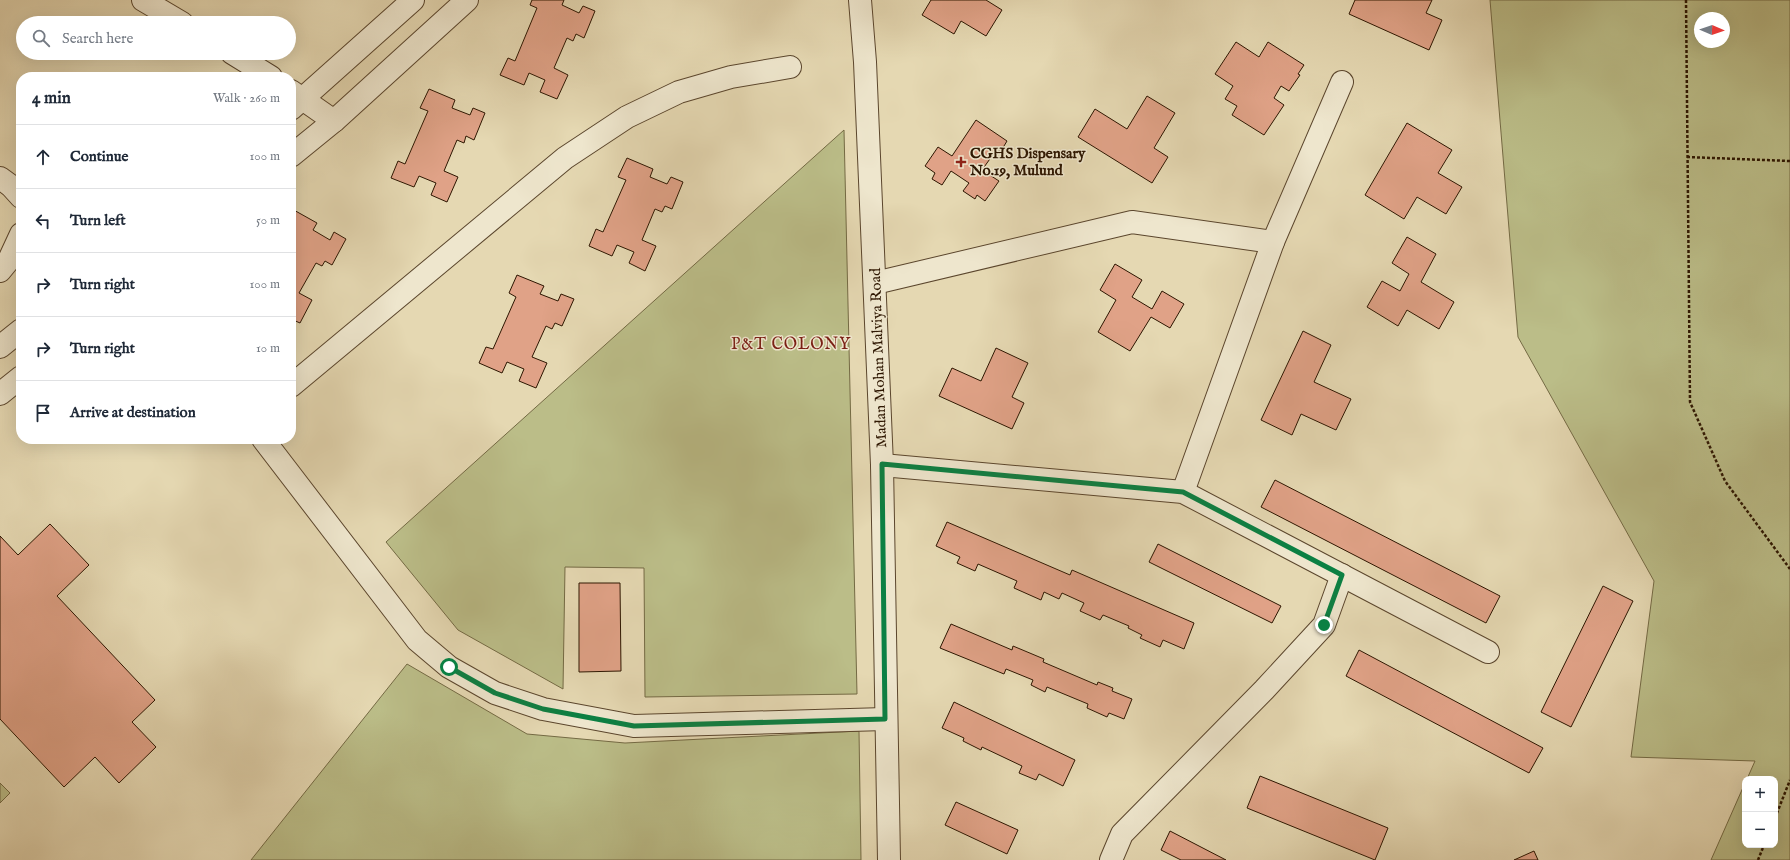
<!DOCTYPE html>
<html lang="en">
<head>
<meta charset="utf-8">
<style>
	:root { --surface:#fff; --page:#f2f2f3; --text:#1f2937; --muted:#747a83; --line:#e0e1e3 }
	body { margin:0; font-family:"IM FELL English",serif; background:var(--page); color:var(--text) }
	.controls { position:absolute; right:12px; bottom:12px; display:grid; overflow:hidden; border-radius:8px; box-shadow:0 4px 16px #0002 }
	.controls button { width:36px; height:36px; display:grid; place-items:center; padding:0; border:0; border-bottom:1px solid var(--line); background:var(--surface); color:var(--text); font:20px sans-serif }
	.compass { position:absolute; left:1694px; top:12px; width:36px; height:36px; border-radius:50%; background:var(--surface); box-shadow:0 4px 16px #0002; rotate:92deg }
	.stop { position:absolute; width:12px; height:12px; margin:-9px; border:3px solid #0b8043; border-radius:50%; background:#fff }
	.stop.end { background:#0b8043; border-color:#fff; box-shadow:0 1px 4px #0008 }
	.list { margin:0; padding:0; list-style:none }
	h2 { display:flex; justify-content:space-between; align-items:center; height:52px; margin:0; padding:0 16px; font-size:17px }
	h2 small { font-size:13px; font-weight:400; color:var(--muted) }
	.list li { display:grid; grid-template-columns:26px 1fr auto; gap:12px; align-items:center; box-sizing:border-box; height:64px; padding:0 16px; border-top:1px solid var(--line) }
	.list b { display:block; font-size:15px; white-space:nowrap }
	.list em { font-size:13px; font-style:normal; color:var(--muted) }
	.icon { flex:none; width:22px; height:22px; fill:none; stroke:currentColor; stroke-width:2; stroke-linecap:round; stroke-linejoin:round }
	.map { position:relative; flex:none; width:1790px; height:860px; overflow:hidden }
	.search { position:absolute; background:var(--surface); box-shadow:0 4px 16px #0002; left:16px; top:16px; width:280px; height:44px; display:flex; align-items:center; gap:10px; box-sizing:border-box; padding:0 14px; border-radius:22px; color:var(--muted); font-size:15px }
	.panel { position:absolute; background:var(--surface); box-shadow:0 4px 16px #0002; left:16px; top:72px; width:280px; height:372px; border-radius:16px }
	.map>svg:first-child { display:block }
	.green { fill:#bbbd88; stroke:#746a44; fill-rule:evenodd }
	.building { fill:#e0a287; stroke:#2d1601 }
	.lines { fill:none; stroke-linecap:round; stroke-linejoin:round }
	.minor-casing { stroke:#5b462d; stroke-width:24 }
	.path { stroke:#2d1601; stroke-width:2.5; stroke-dasharray:3 2; stroke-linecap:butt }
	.minor { stroke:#eee6cd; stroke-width:22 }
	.route { stroke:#0b8043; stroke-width:5 }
	.poi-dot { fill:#8f2418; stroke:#eee6cd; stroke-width:1.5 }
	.labels { text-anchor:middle; stroke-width:3; stroke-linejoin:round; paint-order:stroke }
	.poi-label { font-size:15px; font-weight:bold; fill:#2d1601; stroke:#eee6cd; text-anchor:start }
	.street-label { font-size:15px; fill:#2d1601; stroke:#eee6cd }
	.neighbourhood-label { font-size:16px; letter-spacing:1px; fill:#7a1f14; stroke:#eee6cd }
</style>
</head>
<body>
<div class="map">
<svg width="1790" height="860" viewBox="0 0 1790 860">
	<rect width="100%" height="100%" fill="#e5d8b2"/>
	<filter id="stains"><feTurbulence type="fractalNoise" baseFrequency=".005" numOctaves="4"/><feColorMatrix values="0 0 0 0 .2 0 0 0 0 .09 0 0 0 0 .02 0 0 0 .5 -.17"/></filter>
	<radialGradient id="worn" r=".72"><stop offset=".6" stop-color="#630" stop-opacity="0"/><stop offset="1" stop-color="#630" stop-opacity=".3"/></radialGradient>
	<g class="green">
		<path d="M1490 0H1790V860H1711L1745 783V845H1775V779H1747L1755 761 1631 757 1654 581 1518 337ZM1700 18H1724V42H1700Z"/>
		<path d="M844 130 857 694 645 697 644 568 565 567 563 689 458 630 386 542Z"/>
		<path d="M407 664 527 734 625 743 859 731 861 860H251Z"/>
		<path d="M0 783 10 793 0 803Z"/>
	</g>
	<g class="building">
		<path d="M532 0H564L562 5 579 13 583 6 595 11 584 38 576 34 573 41 567 38 554 68 568 75 557 99 540 92 545 80 529 73 524 85 500 75 508 58 515 61 537 8 530 5Z"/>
		<path d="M931 0H986L1002 10 986 36 961 21 954 34 922 15Z"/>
		<path d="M1355 0H1432L1426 13 1442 20 1429 50 1349 14Z"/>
		<path d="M1236 42 1259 57 1268 42 1304 65 1298 74 1300 75 1289 91 1281 86 1274 98 1284 105 1264 135 1232 115 1237 106 1225 99 1233 86 1215 74Z"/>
		<path d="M429 89 455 100 452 108 470 115 473 108 485 113 474 140 466 136 464 143 457 140 444 171 458 177 447 202 431 195 436 183 419 176 414 187 391 178 398 161 405 164 428 111 420 108Z"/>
		<path d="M1147 96 1175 113 1154 148 1168 157 1152 183 1078 137 1095 109 1127 129Z"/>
		<path d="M976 120 1007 141 1001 151 997 149 982 170 999 181 985 201 977 195 975 199 963 191 969 183 951 171 942 185 932 179 935 173 925 166 938 147 952 156Z"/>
		<path d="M1407 123 1452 150 1438 173 1462 187 1446 214 1417 197 1404 219 1365 195Z"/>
		<path d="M627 158 653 169 650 177 667 184 671 177 683 182 672 209 665 206 662 212 655 209 642 240 656 246 645 271 629 263 634 252 617 245 612 256 589 246 596 229 603 232 626 180 618 177Z"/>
		<path d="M292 209 317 223 313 230 330 240 334 232 346 239 332 265 325 261 322 266 316 263 299 293 312 300 300 323 291 319Z"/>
		<path d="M1407 237 1436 254 1421 282 1454 302 1439 329 1407 310 1398 326 1367 307 1382 281 1400 291 1409 274 1392 263Z"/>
		<path d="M1115 264 1142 280 1132 297 1152 309 1162 291 1184 304 1170 328 1151 317 1130 351 1098 332 1116 300 1100 290Z"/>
		<path d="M517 275 544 286 540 294 558 301 561 294 574 299 562 326 555 323 552 329 546 326 532 357 547 363 536 388 519 381 524 369 507 362 502 373 479 363 486 347 493 349 516 297 509 293Z"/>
		<path d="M1303 331 1331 345 1314 382 1351 399 1336 430 1301 414 1292 435 1261 420Z"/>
		<path d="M996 348 1028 363 1012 397 1024 403 1012 429 939 396 952 368 981 381Z"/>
		<path d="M1275 480 1500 596 1486 623 1261 507Z"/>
		<path d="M947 522 1070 575 1072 570 1194 623 1184 649 1163 640 1160 647 1140 638 1142 635 1128 628 1129 626 1103 615 1100 620 1080 611 1084 603 1062 593 1059 599 1044 592 1041 600 1014 588 1017 581 978 564 975 571 957 563 960 557 936 546Z"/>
		<path d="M50 524 89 565 57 596 155 700 132 722 156 747 119 783 95 757 64 787 0 719V536L18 555Z"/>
		<path d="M1158 544 1281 606 1272 623 1149 562Z"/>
		<path d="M579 583H620L621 671 579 672Z"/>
		<path d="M1603 586 1633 601 1571 727 1541 712Z"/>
		<path d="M951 624 1012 650 1013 646 1044 659 1043 662 1097 685 1098 682 1113 688 1112 691 1132 699 1124 719 1109 713 1107 717 1087 708 1088 704 1047 687 1045 692 1031 685 1033 680 1006 669 1004 674 940 648Z"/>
		<path d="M1359 650 1543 748 1529 773 1346 676Z"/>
		<path d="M954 702 1075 760 1063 786 1039 774 1036 780 1019 773 1022 766 982 747 981 750 963 741 964 738 942 728Z"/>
		<path d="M1260 776 1388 828 1375 860 1247 808Z"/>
		<path d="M956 802 1018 830 1007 854 945 825Z"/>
		<path d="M1170 831 1226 860H1181L1161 850Z"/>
		<path d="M1534 851 1538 860H1514Z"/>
	</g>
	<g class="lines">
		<defs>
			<g id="minor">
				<path d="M143 0 182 23"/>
				<path d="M860 0 865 62 882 465 889 860"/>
				<path d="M232 53 271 77"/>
				<path d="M291 91 334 121"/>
				<path d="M291 109 413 0"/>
				<path d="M291 156 334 121 467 0"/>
				<path d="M0 178 11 186 21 197"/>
				<path d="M0 271 9 260 21 234"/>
				<path d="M875 283 1132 222 1273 242"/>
				<path d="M0 347 21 330"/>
				<path d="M291 386 565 158 627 117 679 92 731 77 790 67"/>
				<path d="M0 394 21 377"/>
				<path d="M263 439 417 640 449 667 495 693 543 709 634 726 885 719"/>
				<path d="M882 465 1183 492 1488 652"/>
				<path d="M1183 492 1273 242 1342 82"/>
				<path d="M1111 860 1122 834 1264 690 1324 625 1342 575"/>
			</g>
		</defs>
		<use href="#minor" class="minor-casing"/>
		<g class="path">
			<path d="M1686 0 1690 402 1725 481 1790 569"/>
			<path d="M1687 157 1790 161"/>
			<path d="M1775 818 1790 780"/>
			<path d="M1758 860 1764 845"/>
		</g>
		<use href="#minor" class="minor"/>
	</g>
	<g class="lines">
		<path class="route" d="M449 667 495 693 543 709 634 726 885 719 882 464 1183 492 1342 575 1324 625"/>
	</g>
	<path class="poi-dot" d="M959 156h4v4h4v4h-4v4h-4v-4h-4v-4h4z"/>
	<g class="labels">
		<g class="poi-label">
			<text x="970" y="158">CGHS Dispensary<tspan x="970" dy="17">No.19, Mulund</tspan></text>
		</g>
		<g class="street-label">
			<text transform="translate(878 358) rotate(-92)" y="5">Madan Mohan Malviya Road</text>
		</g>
		<g class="neighbourhood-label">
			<text x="791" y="349">P&amp;T COLONY</text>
		</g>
	</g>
	<rect width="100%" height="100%" filter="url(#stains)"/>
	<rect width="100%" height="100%" fill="url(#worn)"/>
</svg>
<div class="controls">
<button>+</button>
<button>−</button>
</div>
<svg class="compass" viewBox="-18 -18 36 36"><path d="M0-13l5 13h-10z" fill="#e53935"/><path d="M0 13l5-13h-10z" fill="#747a83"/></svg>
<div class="stop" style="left:449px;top:667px"></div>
<div class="stop end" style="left:1324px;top:625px"></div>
<div class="search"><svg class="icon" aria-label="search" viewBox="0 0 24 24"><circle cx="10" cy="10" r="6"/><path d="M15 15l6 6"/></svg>Search here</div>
<section class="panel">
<h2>4 min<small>Walk · 260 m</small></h2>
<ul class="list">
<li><svg class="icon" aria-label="ahead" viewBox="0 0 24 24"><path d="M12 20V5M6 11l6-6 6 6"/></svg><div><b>Continue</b></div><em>100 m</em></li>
<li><svg class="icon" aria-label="left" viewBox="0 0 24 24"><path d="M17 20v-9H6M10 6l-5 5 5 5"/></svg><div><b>Turn left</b></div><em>50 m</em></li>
<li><svg class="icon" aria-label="right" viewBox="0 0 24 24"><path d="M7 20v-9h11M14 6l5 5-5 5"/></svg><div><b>Turn right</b></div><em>100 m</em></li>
<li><svg class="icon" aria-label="right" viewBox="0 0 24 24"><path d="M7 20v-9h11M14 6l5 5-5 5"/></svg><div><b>Turn right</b></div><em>10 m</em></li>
<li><svg class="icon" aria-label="arrive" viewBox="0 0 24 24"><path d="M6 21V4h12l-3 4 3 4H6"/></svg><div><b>Arrive at destination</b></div></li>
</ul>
</section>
</div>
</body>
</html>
